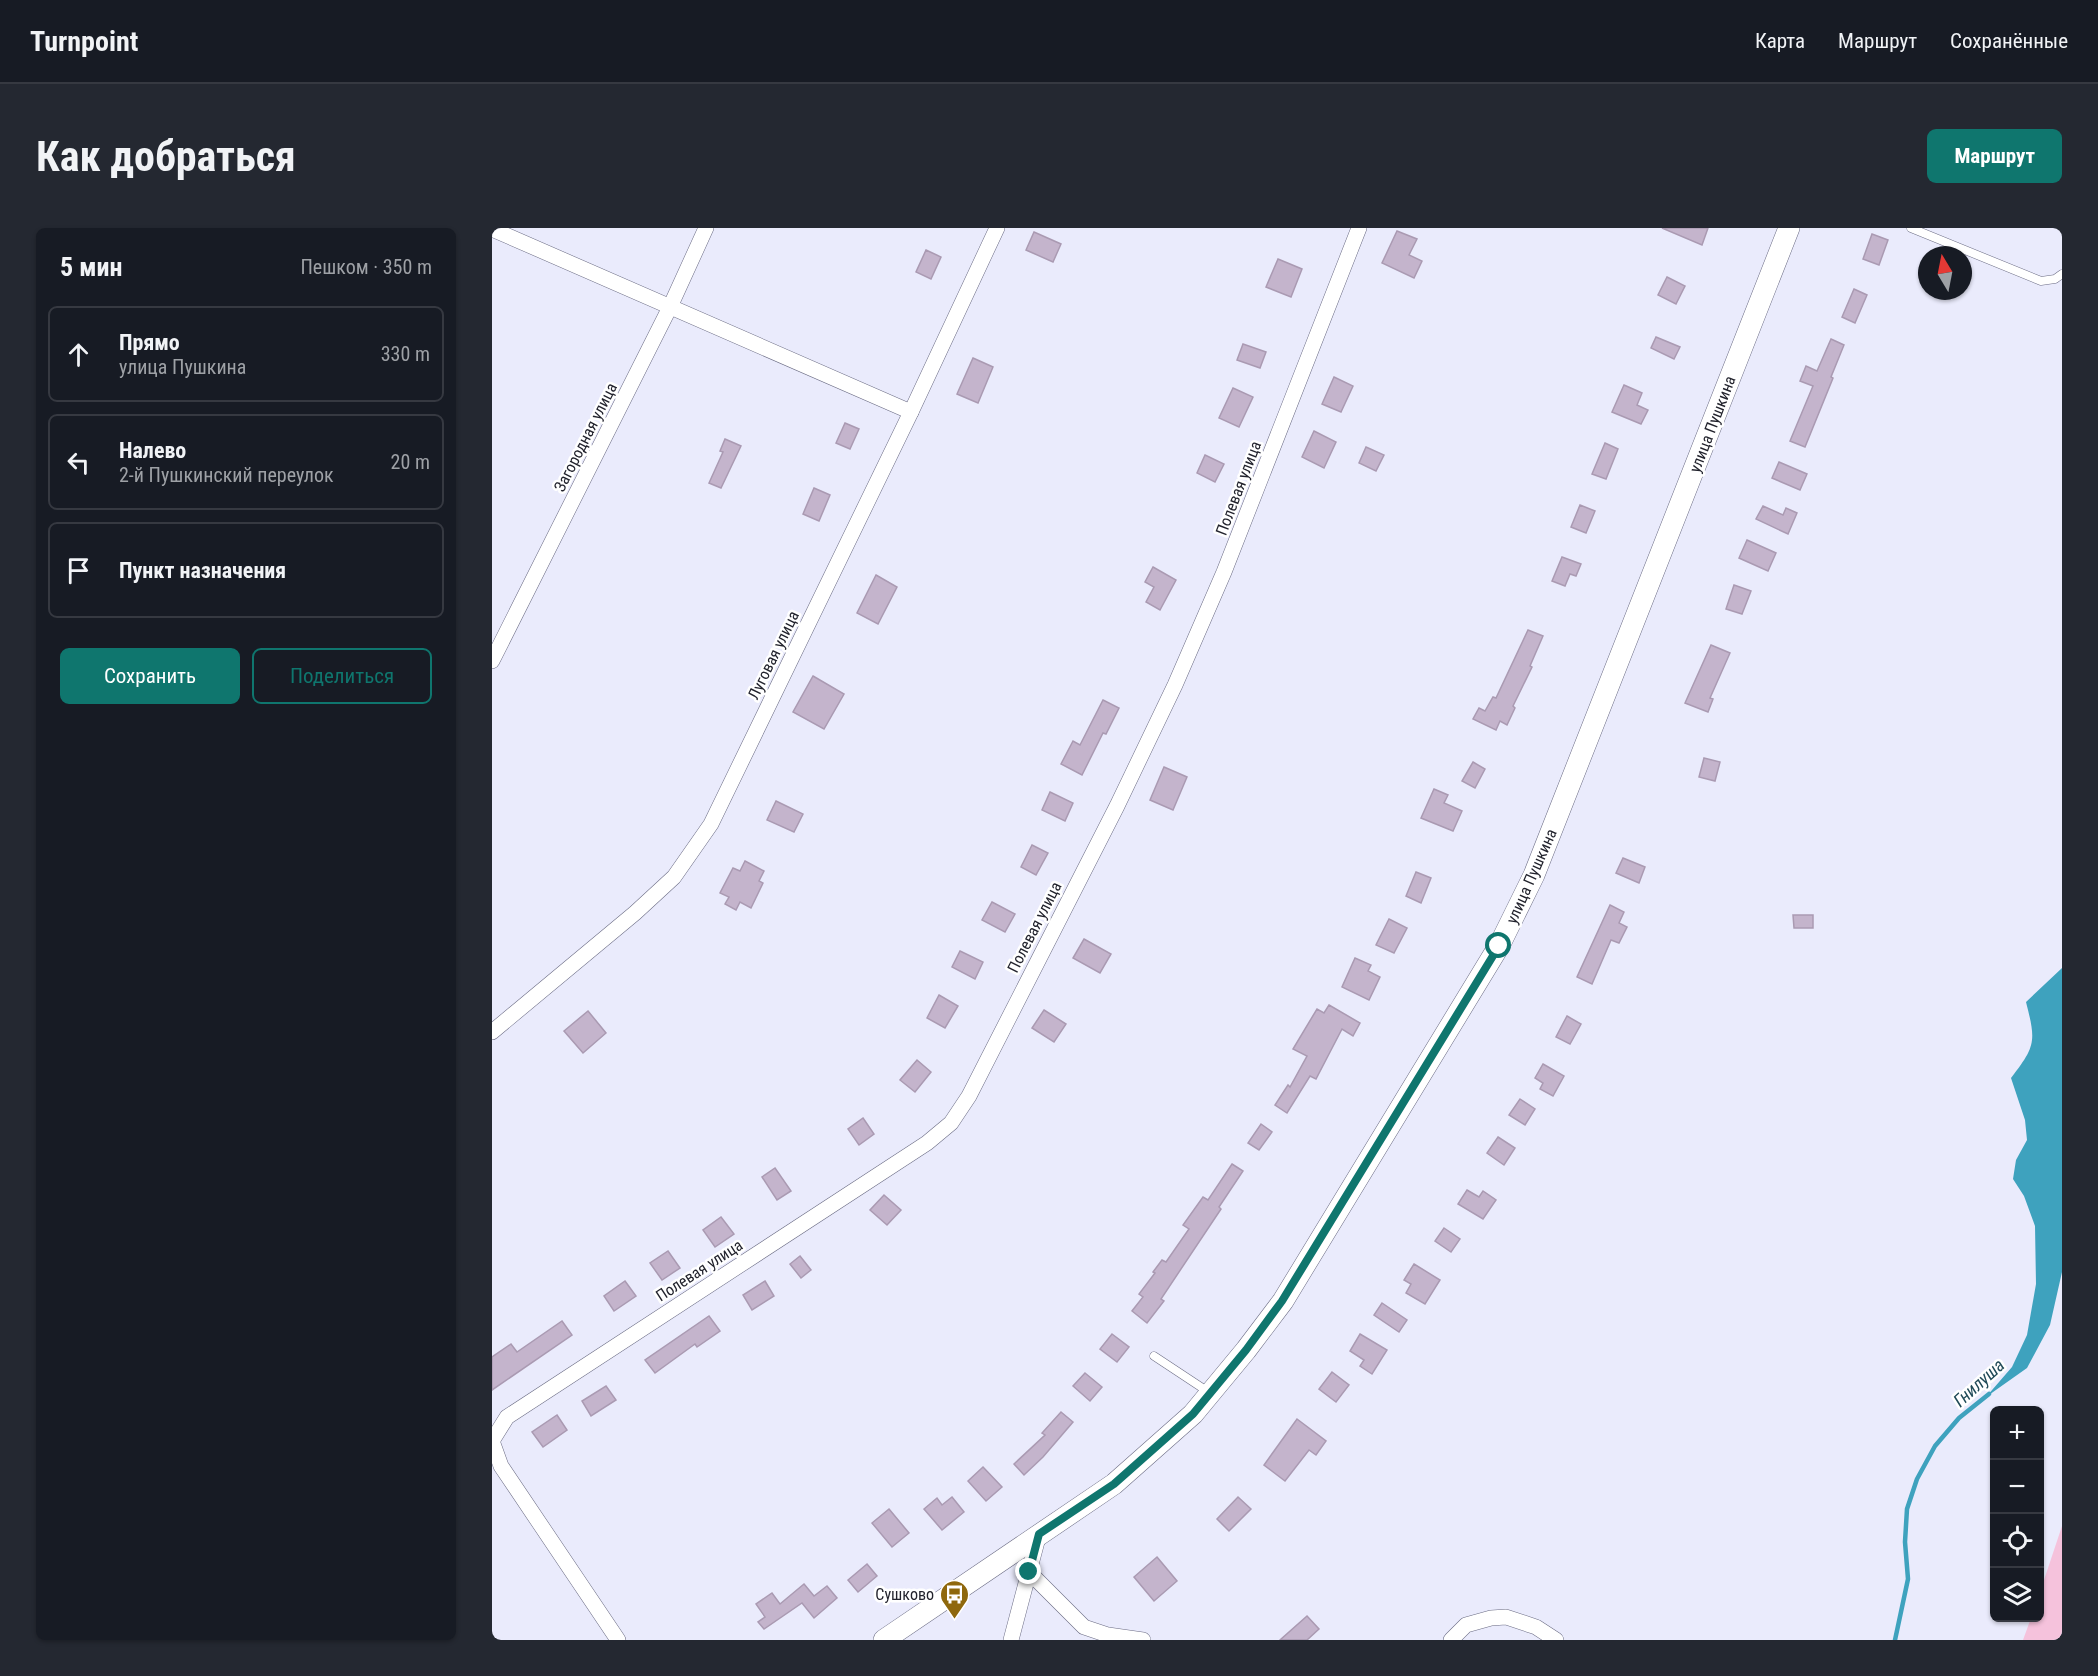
<!DOCTYPE html>
<html lang="ru">
<head>
<meta charset="utf-8">
<style>
	:root { --surface:#171b24; --page:#242831; --text:#f1f3f6; --muted:#9ea1a6; --line:#363941; --accent:#0f766e }
	body { margin:0; font-family:"Roboto Condensed",sans-serif; background:var(--page); color:var(--text) }
	.controls { position:absolute; right:18px; bottom:18px; display:grid; overflow:hidden; border-radius:9px; box-shadow:0 2px 4px #0004 }
	.controls button { width:54px; height:54px; display:grid; place-items:center; padding:0; border:0; border-bottom:2px solid var(--line); background:var(--surface); color:var(--text); font:30px sans-serif }
	.compass { position:absolute; left:1426px; top:18px; width:54px; height:54px; border-radius:50%; background:var(--surface); box-shadow:0 2px 4px #0004; rotate:350deg }
	.stop { position:absolute; width:18px; height:18px; margin:-14px; border:4px solid #0f766e; border-radius:50%; background:#fff }
	.stop.end { background:#0f766e; border-color:#fff; box-shadow:0 2px 6px #0008 }
	.list { margin:0; padding:0; list-style:none }
	h2 { display:flex; justify-content:space-between; align-items:center; height:78px; margin:0; padding:0 24px; font-size:26px }
	h2 small { font-size:20px; font-weight:400; color:var(--muted) }
	.list li { display:grid; grid-template-columns:39px 1fr auto; gap:18px; align-items:center; box-sizing:border-box; height:96px; margin:0 12px 12px; padding:0 12px; border:2px solid var(--line); border-radius:9px }
	.list b { display:block; font-size:22px; white-space:nowrap }
	.list p { margin:0; font-size:20px; white-space:nowrap; color:var(--muted) }
	.list em { font-size:20px; font-style:normal; color:var(--muted) }
	.actions { display:flex; gap:12px; padding:18px 24px }
	.actions a { flex:1; padding:14px 0; border:2px solid var(--accent); border-radius:9px; text-align:center; font-size:21px; color:var(--accent) }
	.actions .main { background:var(--accent); color:#fff }
	.icon { flex:none; width:33px; height:33px; fill:none; stroke:currentColor; stroke-width:2; stroke-linecap:round; stroke-linejoin:round }
	.map { position:relative; flex:none; width:1570px; height:1412px; overflow:hidden; border-radius:9px }
	header { display:flex; align-items:center; gap:36px; box-sizing:border-box; height:84px; padding:0 30px; background:var(--surface); border-bottom:2px solid var(--line) }
	header strong { font-size:28px }
	nav { display:flex; gap:33px; margin-inline-start:auto; font-size:21px }
	.intro { display:flex; align-items:center; justify-content:space-between; box-sizing:border-box; height:144px; padding:0 36px }
	h1 { margin:0; font-size:42px }
	.button { padding:15px 27px; border-radius:9px; background:var(--accent); color:#fff; font-size:21px; font-weight:700 }
	main { display:flex; gap:36px; padding:0 36px }
	aside { flex:1; background:var(--surface); border-radius:9px; box-shadow:0 2px 4px #0004 }
	.map>svg:first-child { display:block }
	.green { fill:#f5c2dc }
	.water { fill:#3ea2be }
	.lines { fill:none; stroke-linecap:round; stroke-linejoin:round }
	.stream { stroke:#3ea2be; stroke-width:4.5 }
	.building { fill:#c4b4cc; stroke:#aa9ab2; stroke-width:1.5 }
	.lane-casing { stroke:#6b6c84; stroke-width:9 }
	.street-casing { stroke:#6b6c84; stroke-width:16 }
	.secondary-casing { stroke:#6b6c84; stroke-width:22 }
	.lane { stroke:#fff; stroke-width:8 }
	.street { stroke:#fff; stroke-width:15 }
	.secondary { stroke:#fff; stroke-width:21 }
	.route { stroke:#0f766e; stroke-width:8 }
	.labels { text-anchor:middle; stroke-width:5; stroke-linejoin:round; paint-order:stroke }
	.street-label { font-size:16px; fill:#22232d; stroke:#fff }
	.poi-label { font-size:16px; fill:#22232d; stroke:#fff; text-anchor:end }
	.water-label { font-size:18px; font-style:italic; fill:#214b58; stroke:#fff }
</style>
</head>
<body>
<header>
<strong>Turnpoint</strong>
<nav><a>Карта</a><a>Маршрут</a><a>Сохранённые</a></nav>
</header>
<div class="intro"><h1>Как добраться</h1><a class="button">Маршрут</a></div>
<main>
<aside>
<h2>5 мин<small>Пешком · 350 m</small></h2>
<ul class="list">
<li><svg class="icon" aria-label="ahead" viewBox="0 0 24 24"><path d="M12 20V5M6 11l6-6 6 6"/></svg><div><b>Прямо</b><p>улица Пушкина</p></div><em>330 m</em></li>
<li><svg class="icon" aria-label="left" viewBox="0 0 24 24"><path d="M17 20v-9H6M10 6l-5 5 5 5"/></svg><div><b>Налево</b><p>2-й Пушкинский переулок</p></div><em>20 m</em></li>
<li><svg class="icon" aria-label="arrive" viewBox="0 0 24 24"><path d="M6 21V4h12l-3 4 3 4H6"/></svg><div><b>Пункт назначения</b></div></li>
</ul>
<div class="actions"><a class="main">Сохранить</a><a>Поделиться</a></div>
</aside>
<div class="map">
<svg width="1570" height="1412" viewBox="0 0 1570 1412">
	<rect width="100%" height="100%" fill="#eaebfc"/>
	<path class="green" d="M1570 1298V1412H1531L1539 1390H1548V1364Z"/>
	<path class="water" d="M1570 740V1044L1558 1097 1535 1140 1494 1169 1520 1139 1535 1107 1544 1056 1543 998 1532 968 1521 951 1524 932 1535 912 1533 892 1519 850C1544 818 1544 813 1534 774Z"/>
	<g class="lines">
		<path class="stream" d="M1403 1412 1416 1351 1413 1314 1415 1281 1425 1251 1443 1218 1467 1190 1497 1166"/>
	</g>
	<g class="building">
		<path d="M1170 0H1216L1210 17Z"/>
		<path d="M905 3 925 11 917 27 930 33 922 50 890 35Z"/>
		<path d="M542 4 569 16 561 34 534 22Z"/>
		<path d="M1380 6 1396 12 1387 37 1371 31Z"/>
		<path d="M434 22 449 29 439 51 424 44Z"/>
		<path d="M786 31 810 41 799 69 774 59Z"/>
		<path d="M1175 49 1193 58 1184 76 1166 67Z"/>
		<path d="M1362 61 1375 67 1363 95 1350 89Z"/>
		<path d="M1164 109 1188 119 1182 131 1159 120Z"/>
		<path d="M1339 111 1352 117 1339 149 1341 150 1313 219 1298 213 1321 158 1308 153 1314 138 1325 143Z"/>
		<path d="M751 116 774 124 768 140 745 132Z"/>
		<path d="M481 130 501 139 486 175 465 166Z"/>
		<path d="M842 149 861 158 849 184 830 176Z"/>
		<path d="M1132 157 1150 165 1145 177 1156 182 1149 196 1120 184Z"/>
		<path d="M741 160 761 169 747 199 727 190Z"/>
		<path d="M353 195 367 201 358 221 344 215Z"/>
		<path d="M822 203 844 214 832 240 810 229Z"/>
		<path d="M233 211 249 218 229 260 217 255 231 224 228 223Z"/>
		<path d="M1113 215 1126 221 1114 251 1100 246Z"/>
		<path d="M874 219 892 227 884 243 867 235Z"/>
		<path d="M713 227 732 236 723 254 705 245Z"/>
		<path d="M1287 234 1315 246 1308 262 1280 250Z"/>
		<path d="M322 260 338 267 327 293 311 286Z"/>
		<path d="M1088 277 1103 283 1094 305 1079 299Z"/>
		<path d="M1271 278 1291 287 1294 280 1305 285 1296 306 1264 291Z"/>
		<path d="M1255 312 1284 325 1276 343 1247 330Z"/>
		<path d="M1070 329 1089 336 1084 348 1078 346 1073 358 1060 353Z"/>
		<path d="M661 339 684 352 668 382 654 374 662 359 653 354Z"/>
		<path d="M384 347 405 359 386 396 365 385Z"/>
		<path d="M1242 357 1259 363 1250 386 1234 381Z"/>
		<path d="M1036 402 1051 408 1038 438 1040 439 1021 478 1023 480 1015 497 1008 493 1004 502 981 491 987 480 993 483 1001 469 1004 470Z"/>
		<path d="M1219 417 1238 425 1218 470 1221 471 1216 484 1193 475Z"/>
		<path d="M321 448 352 466 332 501 301 484Z"/>
		<path d="M611 472 627 480 614 506 611 505 590 547 569 536 581 513 588 517Z"/>
		<path d="M1212 530 1228 534 1223 553 1207 549Z"/>
		<path d="M981 534 993 541 983 560 970 553Z"/>
		<path d="M672 539 695 549 681 582 658 572Z"/>
		<path d="M942 561 956 567 952 575 970 583 961 603 929 590Z"/>
		<path d="M558 564 581 575 573 593 550 582Z"/>
		<path d="M284 573 311 586 302 604 275 592Z"/>
		<path d="M540 617 556 625 544 647 529 639Z"/>
		<path d="M1131 630 1153 639 1147 655 1124 645Z"/>
		<path d="M253 633 272 643 267 653 271 655 259 680 248 674 244 682 233 676 237 669 228 665 241 640 248 643Z"/>
		<path d="M924 644 939 650 929 675 914 668Z"/>
		<path d="M500 674 523 686 513 704 490 692Z"/>
		<path d="M1118 677 1132 684 1127 695 1135 699 1127 715 1119 712 1100 756 1085 749Z"/>
		<path d="M1301 687H1321V700H1302Z"/>
		<path d="M897 691 915 700 902 725 884 717Z"/>
		<path d="M592 711 619 726 608 745 581 730Z"/>
		<path d="M468 723 491 734 483 751 460 739Z"/>
		<path d="M863 730 879 737 876 743 888 749 877 772 850 759Z"/>
		<path d="M447 767 466 778 453 800 435 790Z"/>
		<path d="M837 777 868 795 861 808 850 801 824 851 818 848 795 885 783 877 796 857 798 859 815 828 801 821 825 781 832 785Z"/>
		<path d="M552 782 574 796 562 814 540 800Z"/>
		<path d="M96 783 114 805 91 825 72 803Z"/>
		<path d="M1075 788 1089 796 1078 816 1064 809Z"/>
		<path d="M425 832 439 844 423 864 408 852Z"/>
		<path d="M1051 836 1072 848 1061 868 1048 861 1051 855 1043 850Z"/>
		<path d="M1028 871 1043 881 1033 897 1017 887Z"/>
		<path d="M371 890 382 906 367 917 356 901Z"/>
		<path d="M769 896 780 904 767 922 756 915Z"/>
		<path d="M1006 909 1023 920 1012 937 995 925Z"/>
		<path d="M740 936 751 943 727 979 729 981 669 1071 672 1073 655 1095 640 1083 651 1069 647 1066 663 1045 661 1044 670 1032 674 1034 697 1001 691 997 711 969 716 972Z"/>
		<path d="M283 940 299 963 285 972 270 949Z"/>
		<path d="M975 962 987 969 991 963 1004 972 991 991 966 976Z"/>
		<path d="M392 967 409 982 395 997 378 982Z"/>
		<path d="M229 989 242 1006 223 1019 211 1002Z"/>
		<path d="M952 1000 968 1011 959 1024 943 1013Z"/>
		<path d="M176 1023 188 1040 170 1052 158 1035Z"/>
		<path d="M308 1028 319 1042 309 1050 298 1036Z"/>
		<path d="M922 1036 948 1052 933 1076 914 1065 919 1056 912 1052Z"/>
		<path d="M133 1053 144 1068 122 1083 112 1068Z"/>
		<path d="M273 1053 282 1068 260 1082 251 1067Z"/>
		<path d="M890 1075 915 1092 907 1104 882 1087Z"/>
		<path d="M217 1088 228 1103 205 1119 203 1116 163 1145 153 1132Z"/>
		<path d="M70 1093 80 1107 0 1162V1129L19 1116 25 1124Z"/>
		<path d="M620 1106 637 1119 625 1134 608 1121Z"/>
		<path d="M868 1106 895 1122 880 1146 868 1138 872 1132 858 1123Z"/>
		<path d="M840 1144 857 1157 844 1174 827 1161Z"/>
		<path d="M593 1145 610 1159 598 1173 581 1158Z"/>
		<path d="M114 1158 124 1172 99 1188 90 1173Z"/>
		<path d="M569 1184 581 1194 551 1229 532 1247 522 1236 553 1207 550 1205Z"/>
		<path d="M65 1187 75 1202 51 1219 40 1204Z"/>
		<path d="M805 1191 834 1213 824 1227 817 1222 793 1253 772 1237Z"/>
		<path d="M491 1239 510 1259 494 1273 476 1253Z"/>
		<path d="M460 1269 472 1284 450 1302 432 1281 445 1270 450 1277Z"/>
		<path d="M746 1269 759 1281 737 1303 725 1291Z"/>
		<path d="M397 1281 417 1305 400 1319 380 1295Z"/>
		<path d="M665 1329 685 1353 662 1373 642 1349Z"/>
		<path d="M375 1336 385 1348 366 1364 356 1352Z"/>
		<path d="M312 1356 322 1368 335 1358 345 1370 322 1390 310 1375 272 1401 266 1394 273 1389 264 1376 280 1365 288 1376Z"/>
		<path d="M815 1388 827 1401 815 1412H788Z"/>
	</g>
	<g class="lines">
		<defs>
			<g id="lane">
				<path d="M1419 0 1549 53 1563 51 1570 46"/>
				<path d="M662 1128 718 1165"/>
			</g>
			<g id="street">
				<path d="M0 1 419 184"/>
				<path d="M0 433 178 79 214 0"/>
				<path d="M0 804 143 685 182 649 219 596 419 184 505 0"/>
				<path d="M0 1213 15 1189 435 915 459 895 477 868 625 578 683 457 732 344 867 0"/>
				<path d="M0 1213 9 1238 126 1412"/>
				<path d="M537 1344 592 1399 616 1407 651 1412"/>
				<path d="M519 1412 547 1306"/>
				<path d="M959 1412 974 1397 999 1390 1014 1389 1044 1399 1064 1412"/>
			</g>
			<path id="secondary" d="M392 1412 622 1256 701 1186 754 1122 791 1073 1007 718 1042 647 1297 0"/>
		</defs>
		<use href="#lane" class="lane-casing"/>
		<use href="#street" class="street-casing"/>
		<use href="#secondary" class="secondary-casing"/>
		<use href="#lane" class="lane"/>
		<use href="#street" class="street"/>
		<use href="#secondary" class="secondary"/>
	</g>
	<g class="lines">
		<path class="route" d="M537 1344 547 1306 622 1256 701 1186 754 1122 790 1073 1007 718"/>
	</g>
	<defs>
		<symbol id="bus-pin" viewBox="-11 -11 22 30"><path d="M0 17L-7.5 6A9.5 9.5 0 1 1 7.5 6Z" fill="#8f680d" stroke="#fff"/><path d="M-5-6H5V4H4V6H2V4H-2V6H-4V4H-5ZM-3.5-4V0h7V-4ZM-3.5 1.2v1.5H-2V1.2ZM2 1.2v1.5H3.5V1.2Z" fill="#fff"/></symbol>
	</defs>
	<g fill-rule="evenodd">
		<use href="#bus-pin" x="446" y="1350" width="33" height="45"/>
	</g>
	<g class="labels">
		<g class="street-label">
			<text transform="translate(1220 196) rotate(-69)" y="6">улица Пушкина</text>
			<text transform="translate(93 209) rotate(-63)" y="6">Загородная улица</text>
			<text transform="translate(746 260) rotate(-69)" y="6">Полевая улица</text>
			<text transform="translate(281 427) rotate(-64)" y="6">Луговая улица</text>
			<text transform="translate(1039 648) rotate(-66)" y="6">улица Пушкина</text>
			<text transform="translate(542 699) rotate(-63)" y="6">Полевая улица</text>
			<text transform="translate(207 1042) rotate(-33)" y="6">Полевая улица</text>
		</g>
		<g class="poi-label">
			<text x="442" y="1372">Сушково</text>
		</g>
		<g class="water-label">
			<text transform="translate(1487 1155) rotate(-42)" y="6">Гнилуша</text>
		</g>
	</g>
</svg>
<div class="controls">
<button>+</button>
<button>−</button>
<button><svg class="icon" aria-label="locate" viewBox="0 0 24 24"><circle cx="12" cy="12" r="6"/><path d="M12 2v4M12 18v4M2 12h4M18 12h4"/></svg></button>
<button><svg class="icon" aria-label="layers" viewBox="0 0 24 24"><path d="M12 4l9 5-9 5-9-5zM3 14l9 5 9-5"/></svg></button>
</div>
<svg class="compass" viewBox="-18 -18 36 36"><path d="M0-13l5 13h-10z" fill="#e53935"/><path d="M0 13l5-13h-10z" fill="#9ea1a6"/></svg>
<div class="stop" style="left:1007px;top:718px"></div>
<div class="stop end" style="left:537px;top:1344px"></div>
</div>
</main>
</body>
</html>
